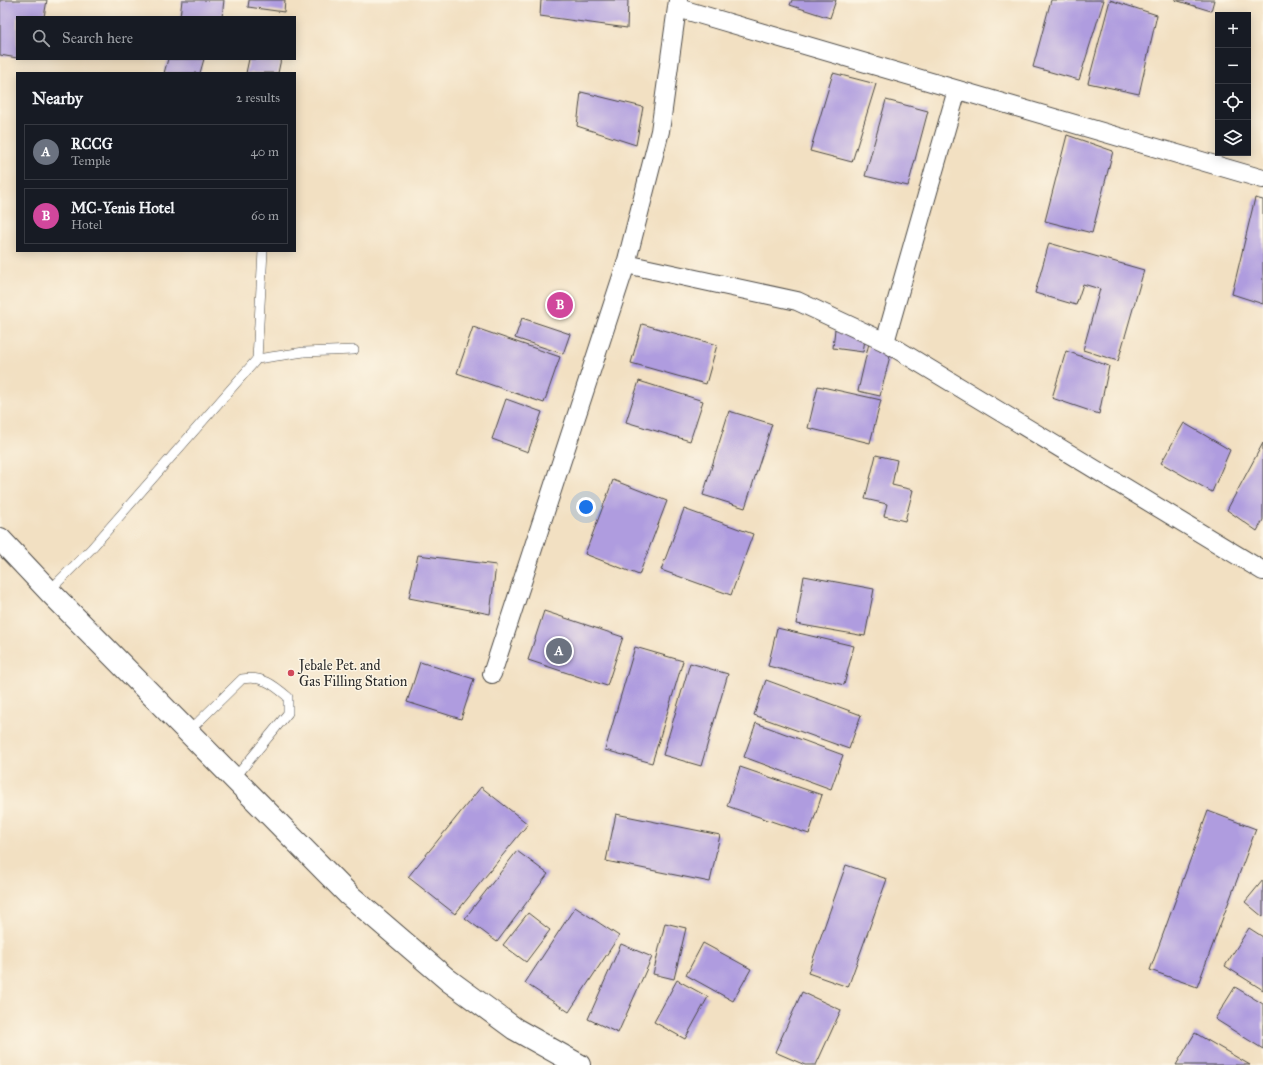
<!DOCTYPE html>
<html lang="en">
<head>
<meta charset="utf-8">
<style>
	:root { --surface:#171b24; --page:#242831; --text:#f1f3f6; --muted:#9ea1a6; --line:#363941; --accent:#0b8043 }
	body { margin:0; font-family:"IM FELL Great Primer",serif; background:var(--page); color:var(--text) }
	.controls { position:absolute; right:12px; top:12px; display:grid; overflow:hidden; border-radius:0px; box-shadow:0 2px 10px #0003 }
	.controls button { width:36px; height:36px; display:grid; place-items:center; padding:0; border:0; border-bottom:1px solid var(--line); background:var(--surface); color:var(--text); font:20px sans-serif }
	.you { position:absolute; left:586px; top:507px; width:14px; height:14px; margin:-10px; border:3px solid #fff; border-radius:50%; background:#1a73e8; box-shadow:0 0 0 6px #1a73e833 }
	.badge { display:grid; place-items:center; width:26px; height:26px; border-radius:50%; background:var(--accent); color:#fff; font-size:13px; font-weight:700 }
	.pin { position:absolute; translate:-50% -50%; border:2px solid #fff; box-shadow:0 1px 4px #0006 }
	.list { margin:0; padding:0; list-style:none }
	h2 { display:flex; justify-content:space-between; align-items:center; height:52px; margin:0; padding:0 16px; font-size:17px }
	h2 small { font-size:13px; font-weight:400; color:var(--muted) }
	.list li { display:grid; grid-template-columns:26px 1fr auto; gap:12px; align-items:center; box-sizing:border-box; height:56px; margin:0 8px 8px; padding:0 8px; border:1px solid var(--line); border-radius:0px }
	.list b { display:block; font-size:15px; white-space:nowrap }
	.list p { margin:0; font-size:13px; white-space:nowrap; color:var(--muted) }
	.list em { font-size:13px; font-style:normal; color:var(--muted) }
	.icon { flex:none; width:22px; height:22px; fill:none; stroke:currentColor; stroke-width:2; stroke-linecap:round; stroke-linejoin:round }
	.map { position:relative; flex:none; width:1263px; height:1065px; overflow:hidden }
	.search { position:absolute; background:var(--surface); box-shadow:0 2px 10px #0003; left:16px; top:16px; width:280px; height:44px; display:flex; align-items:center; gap:10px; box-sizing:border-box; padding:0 14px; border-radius:0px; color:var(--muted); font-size:15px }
	.panel { position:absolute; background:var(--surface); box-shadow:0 2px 10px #0003; left:16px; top:72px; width:280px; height:180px; border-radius:0px }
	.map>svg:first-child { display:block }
	.building { fill:#af9cdf }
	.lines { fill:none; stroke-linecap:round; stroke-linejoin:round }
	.lane-casing { stroke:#494642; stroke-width:10 }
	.street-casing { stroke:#494642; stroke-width:20 }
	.secondary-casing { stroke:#494642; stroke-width:24 }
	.lane { stroke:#fff; stroke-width:9 }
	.street { stroke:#fff; stroke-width:18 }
	.secondary { stroke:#fff; stroke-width:22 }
	.poi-dot { fill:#d1495b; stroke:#fcf5e5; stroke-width:1.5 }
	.labels { text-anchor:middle; stroke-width:3; stroke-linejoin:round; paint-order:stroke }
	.poi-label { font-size:14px; fill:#2b2b2b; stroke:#fcf5e5; text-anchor:start }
</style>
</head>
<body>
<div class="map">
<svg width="1263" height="1065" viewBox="0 0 1263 1065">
	<rect width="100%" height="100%" fill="#fcf5e5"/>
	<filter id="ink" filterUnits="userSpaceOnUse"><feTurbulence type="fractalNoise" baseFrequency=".025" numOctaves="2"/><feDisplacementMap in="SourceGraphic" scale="8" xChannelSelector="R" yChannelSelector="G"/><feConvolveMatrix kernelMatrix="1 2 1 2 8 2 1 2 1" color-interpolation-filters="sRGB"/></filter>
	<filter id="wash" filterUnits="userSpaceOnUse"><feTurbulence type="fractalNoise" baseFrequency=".012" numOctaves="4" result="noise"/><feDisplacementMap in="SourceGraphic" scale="16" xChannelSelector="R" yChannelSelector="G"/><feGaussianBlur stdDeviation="0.9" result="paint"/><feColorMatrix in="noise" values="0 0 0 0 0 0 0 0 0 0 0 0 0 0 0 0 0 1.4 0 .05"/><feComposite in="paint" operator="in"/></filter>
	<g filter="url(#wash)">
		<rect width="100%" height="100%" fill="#f2e0c2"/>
		<g id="blocks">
			<g class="building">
				<path d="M0 0H47L44 17H17V58L0 55Z"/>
				<path d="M182 0H224L222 17H180Z"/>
				<path d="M249 0H285L284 12 248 7Z"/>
				<path d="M541 0H628L627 28 540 16Z"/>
				<path d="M792 0H836L830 18 790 5Z"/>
				<path d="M1051 0H1104L1079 80 1033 67Z"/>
				<path d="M1110 0 1157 15 1139 94 1088 83Z"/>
				<path d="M1175 0H1214L1211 11Z"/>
				<path d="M168 59H204L200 73H164Z"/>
				<path d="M249 59H281L278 73H246Z"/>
				<path d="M833 73 876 84 852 162 810 151Z"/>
				<path d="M581 92 643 107 636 145 577 126Z"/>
				<path d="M886 100 928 111 908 186 865 176Z"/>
				<path d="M1067 135 1113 151 1092 233 1045 221Z"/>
				<path d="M1255 198 1263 200V304L1232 294Z"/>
				<path d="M1049 243 1144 270 1118 361 1083 350 1100 289 1083 284 1076 305 1035 293Z"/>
				<path d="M522 318 570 334 563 354 515 338Z"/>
				<path d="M642 324 717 345 706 384 631 363Z"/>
				<path d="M473 327 560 357 544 403 457 373Z"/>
				<path d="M835 329 866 333 863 352 833 348Z"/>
				<path d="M869 343 892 348 880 396 858 391Z"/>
				<path d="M1066 351 1109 366 1099 414 1052 398Z"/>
				<path d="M639 381 703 401 690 441 626 422Z"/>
				<path d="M818 386 881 400 870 443 808 428Z"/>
				<path d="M506 399 542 412 528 452 492 439Z"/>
				<path d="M729 411 772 424 745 508 703 495Z"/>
				<path d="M1184 423 1230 450 1212 492 1161 463Z"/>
				<path d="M1263 443V520L1257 531 1227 510Z"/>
				<path d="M876 455 897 460 892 485 913 490 905 521 884 516 887 504 865 499Z"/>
				<path d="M613 480 667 501 639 575 585 554Z"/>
				<path d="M684 509 753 534 731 595 661 570Z"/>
				<path d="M418 555 496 565 490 614 409 598Z"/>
				<path d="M804 576 874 589 865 636 796 624Z"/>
				<path d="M544 611 623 637 607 686 528 660Z"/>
				<path d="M777 628 854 646 844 685 768 666Z"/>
				<path d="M635 647 683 661 652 763 605 750Z"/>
				<path d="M420 662 474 679 461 719 407 702Z"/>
				<path d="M690 663 728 674 701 766 663 755Z"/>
				<path d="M766 680 861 715 849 749 754 715Z"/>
				<path d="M756 723 843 755 831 789 744 757Z"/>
				<path d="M740 767 822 795 809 834 727 806Z"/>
				<path d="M481 787 528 824 455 914 408 877Z"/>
				<path d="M1208 811 1256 829 1197 987 1150 970Z"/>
				<path d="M616 814 720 835 710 882 606 861Z"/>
				<path d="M517 851 548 874 497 942 465 918Z"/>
				<path d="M846 865 887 879 848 987 808 973Z"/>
				<path d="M1263 880V917L1245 902Z"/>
				<path d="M575 907 619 936 569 1012 525 983Z"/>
				<path d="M528 913 550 930 526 962 503 945Z"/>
				<path d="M665 923 686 928 674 979 653 974Z"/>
				<path d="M1249 928 1263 937V990L1225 966Z"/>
				<path d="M703 943 751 969 733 1001 686 975Z"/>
				<path d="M621 944 652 957 618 1033 588 1019Z"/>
				<path d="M677 980 708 997 685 1039 654 1022Z"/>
				<path d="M1235 987 1263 1004V1049L1215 1019Z"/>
				<path d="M802 992 841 1010 816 1065H805L775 1052Z"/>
				<path d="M1195 1033 1250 1065H1176Z"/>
			</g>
		</g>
	</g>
	<g filter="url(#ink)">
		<use href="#blocks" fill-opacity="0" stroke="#494642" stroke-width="1"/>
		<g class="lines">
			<defs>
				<g id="lane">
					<path d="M257 359 263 251"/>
					<path d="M49 591 91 549 257 359 304 352 354 350"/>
					<path d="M188 732 242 679C262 675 274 685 288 697V713L234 779"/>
				</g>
				<g id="street">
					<path d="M678 8 1263 179"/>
					<path d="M626 264 797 301 885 342 1263 571"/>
					<path d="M885 342 957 90"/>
					<path d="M492 674 626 264 660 131 678 0"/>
				</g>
				<path id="secondary" d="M0 539 49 591 349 895 448 980 515 1029 579 1065"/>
			</defs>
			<use href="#lane" class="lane-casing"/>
			<use href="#street" class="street-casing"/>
			<use href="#secondary" class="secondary-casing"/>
			<use href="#lane" class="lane"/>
			<use href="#street" class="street"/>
			<use href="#secondary" class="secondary"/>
		</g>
	</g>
	<circle class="poi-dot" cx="291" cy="673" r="4"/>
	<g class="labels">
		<g class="poi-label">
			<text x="299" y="670">Jebale Pet. and<tspan x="299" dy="16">Gas Filling Station</tspan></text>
		</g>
	</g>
</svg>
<div class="controls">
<button>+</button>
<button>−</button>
<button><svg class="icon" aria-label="locate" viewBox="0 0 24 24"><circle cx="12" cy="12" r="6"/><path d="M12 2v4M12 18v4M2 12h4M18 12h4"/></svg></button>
<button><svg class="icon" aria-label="layers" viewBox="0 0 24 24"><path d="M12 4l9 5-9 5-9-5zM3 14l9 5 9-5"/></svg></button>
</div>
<div class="you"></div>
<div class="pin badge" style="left:559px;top:651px;background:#6b7280">A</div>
<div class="pin badge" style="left:560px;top:305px;background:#d1479c">B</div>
<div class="search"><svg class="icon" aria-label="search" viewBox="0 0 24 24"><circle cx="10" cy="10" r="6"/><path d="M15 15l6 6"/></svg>Search here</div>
<section class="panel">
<h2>Nearby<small>2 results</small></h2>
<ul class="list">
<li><span class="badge" style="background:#6b7280">A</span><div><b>RCCG</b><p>Temple</p></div><em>40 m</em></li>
<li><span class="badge" style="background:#d1479c">B</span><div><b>MC-Yenis Hotel</b><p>Hotel</p></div><em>60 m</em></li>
</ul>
</section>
</div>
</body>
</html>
